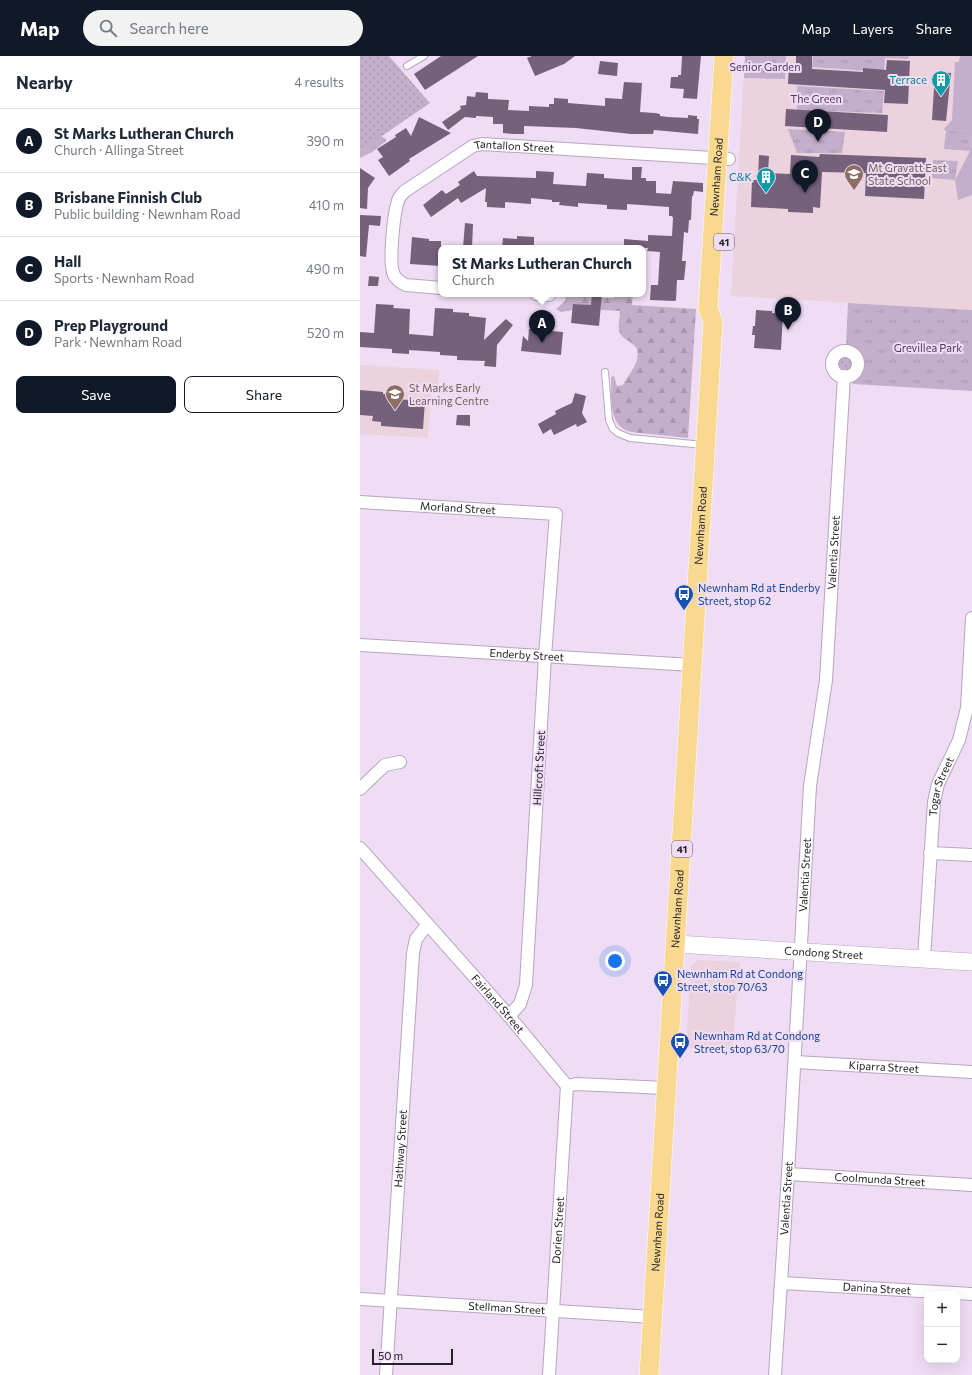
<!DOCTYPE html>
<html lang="en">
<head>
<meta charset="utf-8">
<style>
	:root { --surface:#fff; --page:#f2f2f3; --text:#1f2937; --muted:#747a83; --line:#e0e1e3; --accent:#111827 }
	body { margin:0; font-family:Commissioner,sans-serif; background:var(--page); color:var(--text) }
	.controls { position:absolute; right:12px; bottom:12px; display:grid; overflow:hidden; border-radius:8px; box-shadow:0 4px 16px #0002 }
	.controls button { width:36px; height:36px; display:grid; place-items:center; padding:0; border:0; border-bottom:1px solid var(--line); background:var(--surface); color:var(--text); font:20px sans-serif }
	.scale { position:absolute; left:12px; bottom:10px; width:81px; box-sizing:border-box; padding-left:4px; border:2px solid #272129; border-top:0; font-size:11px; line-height:14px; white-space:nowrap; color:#272129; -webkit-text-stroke:3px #efddf5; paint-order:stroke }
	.you { position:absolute; left:255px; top:905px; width:14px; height:14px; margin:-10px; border:3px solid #fff; border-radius:50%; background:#1a73e8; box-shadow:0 0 0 6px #1a73e833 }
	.badge { display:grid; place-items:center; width:26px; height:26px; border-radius:50%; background:var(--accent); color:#fff; font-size:13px; font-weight:700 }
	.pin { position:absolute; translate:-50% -33px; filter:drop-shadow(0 1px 2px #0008) }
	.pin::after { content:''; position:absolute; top:21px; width:14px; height:12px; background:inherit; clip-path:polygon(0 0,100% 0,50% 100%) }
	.popup { position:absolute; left:78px; top:189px; width:208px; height:52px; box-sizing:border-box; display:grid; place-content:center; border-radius:8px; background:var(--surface); filter:drop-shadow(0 1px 3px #0005); font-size:13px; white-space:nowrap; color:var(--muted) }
	.popup b { font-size:15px; color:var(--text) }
	.popup::after { content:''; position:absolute; left:50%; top:100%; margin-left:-8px; border:8px solid transparent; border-top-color:var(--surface) }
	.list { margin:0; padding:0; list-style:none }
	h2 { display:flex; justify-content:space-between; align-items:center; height:52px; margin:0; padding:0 16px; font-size:17px }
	h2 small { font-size:13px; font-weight:400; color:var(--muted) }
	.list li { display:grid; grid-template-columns:26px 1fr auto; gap:12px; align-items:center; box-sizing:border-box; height:64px; padding:0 16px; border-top:1px solid var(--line) }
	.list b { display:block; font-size:15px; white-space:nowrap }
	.list p { margin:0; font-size:13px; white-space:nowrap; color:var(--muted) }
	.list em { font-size:13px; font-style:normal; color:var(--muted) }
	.actions { display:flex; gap:8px; padding:12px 16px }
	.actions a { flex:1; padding:9px 0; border:1px solid var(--accent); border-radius:8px; text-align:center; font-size:14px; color:var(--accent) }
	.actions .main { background:var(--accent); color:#fff }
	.icon { flex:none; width:22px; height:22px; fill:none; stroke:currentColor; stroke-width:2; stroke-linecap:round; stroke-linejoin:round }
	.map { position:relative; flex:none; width:612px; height:1319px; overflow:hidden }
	header { display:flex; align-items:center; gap:24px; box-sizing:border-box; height:56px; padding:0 20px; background:var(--accent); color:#fff }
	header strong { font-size:19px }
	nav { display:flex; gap:22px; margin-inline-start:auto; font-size:14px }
	.search { width:280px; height:36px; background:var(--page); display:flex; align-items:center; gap:10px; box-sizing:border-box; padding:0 14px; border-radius:22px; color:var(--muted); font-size:15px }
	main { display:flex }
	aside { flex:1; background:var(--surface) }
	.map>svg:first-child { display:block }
	.education { fill:#ebd2dc }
	.grass { fill:url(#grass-dots) }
	.forest { fill:url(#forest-firs) }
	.park { fill:url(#park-tufts) }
	.garden { fill:#c3afcb }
	.building { fill:#76617d }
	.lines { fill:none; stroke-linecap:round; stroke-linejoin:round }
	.lane-casing { stroke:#b7a6bd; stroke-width:8 }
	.street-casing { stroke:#b7a6bd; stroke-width:14 }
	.secondary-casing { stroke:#b7a6bd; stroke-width:18 }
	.primary-casing { stroke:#fff; stroke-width:20 }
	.lane { stroke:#fff; stroke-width:6 }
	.street { stroke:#fff; stroke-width:12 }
	.secondary { stroke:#fff; stroke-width:17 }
	.primary { stroke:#f8d98f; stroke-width:19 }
	.labels { text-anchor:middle; stroke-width:4; stroke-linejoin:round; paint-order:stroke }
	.shield { fill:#efddf5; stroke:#635966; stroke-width:1 }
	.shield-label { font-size:10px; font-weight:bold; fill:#272129 }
	.park-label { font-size:11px; fill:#55355f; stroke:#efddf5 }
	.culture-label { font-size:11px; fill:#0d838f; stroke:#efddf5; text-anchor:end }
	.street-label { font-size:11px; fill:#272129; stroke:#efddf5 }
	.education-label { font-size:11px; fill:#785e54; stroke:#efddf5; text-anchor:start }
	.transit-label { font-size:11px; fill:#164399; stroke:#efddf5; text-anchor:start }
</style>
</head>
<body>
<header>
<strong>Map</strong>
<div class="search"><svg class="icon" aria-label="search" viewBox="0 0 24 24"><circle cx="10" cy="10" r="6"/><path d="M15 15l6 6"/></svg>Search here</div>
<nav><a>Map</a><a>Layers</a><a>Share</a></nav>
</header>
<main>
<aside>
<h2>Nearby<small>4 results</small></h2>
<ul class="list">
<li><span class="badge">A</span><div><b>St Marks Lutheran Church</b><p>Church · Allinga Street</p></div><em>390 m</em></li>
<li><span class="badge">B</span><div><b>Brisbane Finnish Club</b><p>Public building · Newnham Road</p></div><em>410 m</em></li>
<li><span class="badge">C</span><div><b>Hall</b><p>Sports · Newnham Road</p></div><em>490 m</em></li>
<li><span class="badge">D</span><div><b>Prep Playground</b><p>Park · Newnham Road</p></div><em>520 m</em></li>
</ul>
<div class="actions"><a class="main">Save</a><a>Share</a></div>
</aside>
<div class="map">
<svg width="612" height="1319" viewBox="0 0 612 1319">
	<defs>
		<pattern id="grass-dots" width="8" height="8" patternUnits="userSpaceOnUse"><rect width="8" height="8" fill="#c3afcb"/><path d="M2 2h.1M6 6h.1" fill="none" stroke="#a896ae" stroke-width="1.8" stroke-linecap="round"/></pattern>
		<pattern id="forest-firs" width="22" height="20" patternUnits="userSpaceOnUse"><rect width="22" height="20" fill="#c3afcb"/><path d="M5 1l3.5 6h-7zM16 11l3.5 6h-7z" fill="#a896ae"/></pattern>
		<pattern id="park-tufts" width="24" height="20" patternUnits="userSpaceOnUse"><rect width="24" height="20" fill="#c3afcb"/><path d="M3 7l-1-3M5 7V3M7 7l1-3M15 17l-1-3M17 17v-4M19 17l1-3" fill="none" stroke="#a896ae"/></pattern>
	</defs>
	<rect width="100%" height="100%" fill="#efddf5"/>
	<g class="education">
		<path d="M385 0H612V254L371 240Z"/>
		<path d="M0 309 79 314 78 332H71L68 382 0 378Z"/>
		<path d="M338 904 380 906 372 994 326 992 331 910Z"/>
	</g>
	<g class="grass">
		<path d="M0 0H29L70 47 0 95Z"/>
		<circle cx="485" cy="308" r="8"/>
	</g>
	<g class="forest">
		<path d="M21 80 26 83V85L12 96 0 102V95Z"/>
		<path d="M206 238H232V242H254V238H273L272 249 336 253 328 382 271 376C247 370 252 340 251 321L254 320 257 330 263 329C267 320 274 314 277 304 282 284 262 288 259 274 258 268 260 261 260 255L241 254V250L213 248V254L201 256 196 253 205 245Z"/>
	</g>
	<g class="park">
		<path d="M385 0H426L425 23 384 22Z"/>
		<path d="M453 0H549L548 3 525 2 524 16 452 11Z"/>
		<path d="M437 30 524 35 522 57 437 54Z"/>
		<path d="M428 73 485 76 482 97H437Z"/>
		<path d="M586 74 611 75 610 95 584 93Z"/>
		<path d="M573 104 598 105 595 124 571 122Z"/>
		<path d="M488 247 612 254V335L493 328V325C511 314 506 293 486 289Z"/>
	</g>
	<path class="garden" d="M600 0H612V139L598 144 595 124 610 95 611 75 583 74 592 64 595 6H599Z"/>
	<g class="building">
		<path d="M81 0H118L65 34 54 18Z"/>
		<path d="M172 0H215L204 8 175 20 167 2Z"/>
		<path d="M322 0H341L337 43 323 42 324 33 310 32 311 21H318V19H321Z"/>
		<path d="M436 0H452V13L503 16V12L526 14 527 4 550 5 548 48 524 47 525 34 428 28 429 8H436Z"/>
		<path d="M240 5 258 7 257 20 238 18Z"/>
		<path d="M575 16 591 17 586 65 572 64Z"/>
		<path d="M264 26 282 27 280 56 295 57 300 58V60L308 61 328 62V59L337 60V63H339L338 78 294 74 293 78H271L216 72 164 70V78H153L143 77V68H133V61L116 60V62L105 61 88 74 82 66 101 53 100 50 106 49 107 40 115 41 116 36 128 37V43L149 44 148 54 169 55V50L189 51V48H194V42L208 43V47L245 50V42L262 43Z"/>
		<path d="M426 53 528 59 527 76 425 70Z"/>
		<path d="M59 61 91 77 49 103 50 105 29 120 18 104 23 101 17 93 36 81 35 79 46 72 51 80Z"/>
		<path d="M460 98 566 102 564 143 505 140 506 117 462 116 460 152 453 151V157L428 156V153L391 151 392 124H398L399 99 409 100 408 117 430 118 431 99 459 101Z"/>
		<path d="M272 111H282L281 122H286V125H296V137L311 138 313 125 343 127V136L334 135 333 140H332L331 164H329L328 177 324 176 322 205H326L324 224H317L316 244 315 245 290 244 291 229H298L300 196 287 195 288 192H264V183L288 185V179L312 180 313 162 312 160H309V151L267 148V154L247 153V149L218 147V151L199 149 200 146H192V144L171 142V148L145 146V152L127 151V146H125L126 132 101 147 98 142 71 161 63 149 82 134 86 138 100 129 98 126 114 115 117 120 176 122V115L194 116 193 128 226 130 227 117 244 118V122L272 124Z"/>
		<path d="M0 112 15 122 8 132 7 153 0 152Z"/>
		<path d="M0 159 21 160 20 170 9 169 6 201 0 200Z"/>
		<path d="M105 167 113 168 112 192H103Z"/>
		<path d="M157 180 174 181V192H142L143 182 157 183Z"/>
		<path d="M52 181 69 183V185H81V210L50 208Z"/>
		<path d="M9 220 19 221 18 230H8Z"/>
		<path d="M232 238H242L239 270 211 267 213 248 231 249Z"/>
		<path d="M16 248 34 249 33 252 50 253 49 278 73 280 75 252 93 253V256L109 257V260L126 262 124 284 146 263 153 269 137 289 136 311 124 310 125 305 97 304V300L80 299V296L49 294V298L32 297V293L0 291V276L14 277Z"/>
		<path d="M396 254 412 255V257L423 258 421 294 394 292 395 279H392L393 270H395Z"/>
		<path d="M169 273 203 276 201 299 161 295 163 280 168 285Z"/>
		<path d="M0 334 23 336V338L35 339 34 343 65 345 63 373 21 370V366L12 365 13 360 0 359Z"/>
		<path d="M215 337 226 340 222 357 227 366 217 371 216 368 194 379 191 373 183 378 178 368 196 358 195 355 212 347Z"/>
		<path d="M97 359H110V370L96 369Z"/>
	</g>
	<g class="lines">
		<defs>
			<g id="lane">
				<path d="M47 10 64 0"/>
				<path d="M245 316 249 364 253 373 258 377 270 382 344 389"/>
			</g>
			<g id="street">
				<path id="s1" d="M81 232 46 229C41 227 37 224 34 219 28 208 34 154 39 142 41 139 43 137 45 135L113 90 122 88 369 103"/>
				<path d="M176 238 189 239"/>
				<circle cx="485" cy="308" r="13"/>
				<path id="s2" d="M0 446 196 458 185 600 166 929 160 948 149 960"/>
				<path id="s3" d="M0 589 333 609"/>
				<path d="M0 733 25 709 40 706"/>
				<path id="s4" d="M0 792 149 960 207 1030 216 1028 306 1032"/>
				<path d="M570 797 612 799"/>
				<path id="s5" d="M564 903 574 746 578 728 599 684 607 652 612 562"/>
				<path id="s6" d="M435 1006 612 1016"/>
				<path id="s7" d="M428 1118 612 1129"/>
				<path id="s8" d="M422 1227 612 1238"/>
				<path id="s9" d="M0 1243 293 1261"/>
				<path id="s10" d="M26 1319 53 897 56 883 67 869"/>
				<path id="s11" d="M189 1319 207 1030"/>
				<path id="s12" d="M415 1319 428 1118 450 730 466 624 484 320"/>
			</g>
			<g id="secondary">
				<path id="s13" d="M316 888 612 906"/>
			</g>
			<g id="primary">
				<path id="s14" d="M289 1319 353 266 348 252 364 0"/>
			</g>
		</defs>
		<use href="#lane" class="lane-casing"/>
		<use href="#street" class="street-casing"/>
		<use href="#secondary" class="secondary-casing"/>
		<use href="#primary" class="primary-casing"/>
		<use href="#lane" class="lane"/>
		<use href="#street" class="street"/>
		<use href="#secondary" class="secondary"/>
		<use href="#primary" class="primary"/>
	</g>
	<defs>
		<symbol id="building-pin" viewBox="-11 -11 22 30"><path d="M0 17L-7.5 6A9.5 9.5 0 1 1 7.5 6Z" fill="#0f9aa8" stroke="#efddf5"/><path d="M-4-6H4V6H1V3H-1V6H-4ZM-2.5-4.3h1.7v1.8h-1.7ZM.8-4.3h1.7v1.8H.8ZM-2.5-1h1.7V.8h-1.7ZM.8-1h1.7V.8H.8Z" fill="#fff"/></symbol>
		<symbol id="school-pin" viewBox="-11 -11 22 30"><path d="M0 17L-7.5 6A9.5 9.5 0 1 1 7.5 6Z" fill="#8d6e63" stroke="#efddf5"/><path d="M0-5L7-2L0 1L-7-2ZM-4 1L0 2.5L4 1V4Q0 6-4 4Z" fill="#fff"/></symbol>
		<symbol id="bus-pin" viewBox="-11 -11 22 30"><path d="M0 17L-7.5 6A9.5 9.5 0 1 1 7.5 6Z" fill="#1a4fb4" stroke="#efddf5"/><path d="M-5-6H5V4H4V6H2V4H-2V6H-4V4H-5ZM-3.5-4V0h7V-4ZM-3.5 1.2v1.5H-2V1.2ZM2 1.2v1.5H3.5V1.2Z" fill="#fff"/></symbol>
	</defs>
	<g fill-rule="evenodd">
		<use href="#building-pin" x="570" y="13" width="22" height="30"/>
		<use href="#school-pin" x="483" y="107" width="22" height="30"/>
		<use href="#building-pin" x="395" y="110" width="22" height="30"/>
		<use href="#school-pin" x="24" y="327" width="22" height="30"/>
		<use href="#bus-pin" x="313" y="527" width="22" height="30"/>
		<use href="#bus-pin" x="292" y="913" width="22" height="30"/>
		<use href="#bus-pin" x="309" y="975" width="22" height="30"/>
	</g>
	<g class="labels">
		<g class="shield">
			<rect x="354" y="178" width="20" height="16" rx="3"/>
			<rect x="312" y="785" width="20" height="16" rx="3"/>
		</g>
		<g class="shield-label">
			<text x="364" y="190">41</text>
			<text x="322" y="797">41</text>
		</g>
		<g class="park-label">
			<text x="405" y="15">Senior Garden</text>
			<text x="456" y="47">The Green</text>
			<text x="568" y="296">Grevillea Park</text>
		</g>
		<g class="culture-label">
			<text x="567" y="28">Terrace</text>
			<text x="392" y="125">C&amp;K</text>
		</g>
		<g class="street-label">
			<text dy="4" stroke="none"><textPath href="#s1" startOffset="261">Tantallon Street</textPath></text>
			<text dy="4" stroke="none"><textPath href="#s14" startOffset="1201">Newnham Road</textPath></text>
			<text dy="4" stroke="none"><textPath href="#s2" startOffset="98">Morland Street</textPath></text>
			<text dy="4" stroke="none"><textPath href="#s14" startOffset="851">Newnham Road</textPath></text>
			<text dy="4" stroke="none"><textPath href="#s12" startOffset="825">Valentia Street</textPath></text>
			<text dy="4" stroke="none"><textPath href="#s3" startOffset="167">Enderby Street</textPath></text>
			<text transform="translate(179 712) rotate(-87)" y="4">Hillcroft Street</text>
			<text dy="4" stroke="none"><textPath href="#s5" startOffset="174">Togar Street</textPath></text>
			<text dy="4" stroke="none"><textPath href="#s12" startOffset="501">Valentia Street</textPath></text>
			<text dy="4" stroke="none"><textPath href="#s14" startOffset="467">Newnham Road</textPath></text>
			<text dy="4" stroke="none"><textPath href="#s13" startOffset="148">Condong Street</textPath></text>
			<text dy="4" stroke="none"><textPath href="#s4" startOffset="208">Fairland Street</textPath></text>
			<text dy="4" stroke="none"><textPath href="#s6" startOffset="89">Kiparra Street</textPath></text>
			<text dy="4" stroke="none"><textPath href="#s10" startOffset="227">Hathway Street</textPath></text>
			<text dy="4" stroke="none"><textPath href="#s7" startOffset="92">Coolmunda Street</textPath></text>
			<text dy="4" stroke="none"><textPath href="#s12" startOffset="177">Valentia Street</textPath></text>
			<text dy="4" stroke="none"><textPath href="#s11" startOffset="145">Dorien Street</textPath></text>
			<text dy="4" stroke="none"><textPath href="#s14" startOffset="143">Newnham Road</textPath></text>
			<text dy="4" stroke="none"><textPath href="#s8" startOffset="95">Danina Street</textPath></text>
			<text dy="4" stroke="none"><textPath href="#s9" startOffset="147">Stellman Street</textPath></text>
		</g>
		<g class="education-label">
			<text x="508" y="116">Mt Gravatt East<tspan x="508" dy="13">State School</tspan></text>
			<text x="49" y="336">St Marks Early<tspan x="49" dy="13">Learning Centre</tspan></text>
		</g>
		<g class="transit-label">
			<text x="338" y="536">Newnham Rd at Enderby<tspan x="338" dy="13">Street, stop 62</tspan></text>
			<text x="317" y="922">Newnham Rd at Condong<tspan x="317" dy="13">Street, stop 70/63</tspan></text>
			<text x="334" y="984">Newnham Rd at Condong<tspan x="334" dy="13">Street, stop 63/70</tspan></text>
		</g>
	</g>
</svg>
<div class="controls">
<button>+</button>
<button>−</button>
</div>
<div class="scale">50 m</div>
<div class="you"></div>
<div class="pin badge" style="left:182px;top:287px">A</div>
<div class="popup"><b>St Marks Lutheran Church</b>Church</div>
<div class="pin badge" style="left:428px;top:274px">B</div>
<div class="pin badge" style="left:445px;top:137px">C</div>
<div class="pin badge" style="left:458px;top:86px">D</div>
</div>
</main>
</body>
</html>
